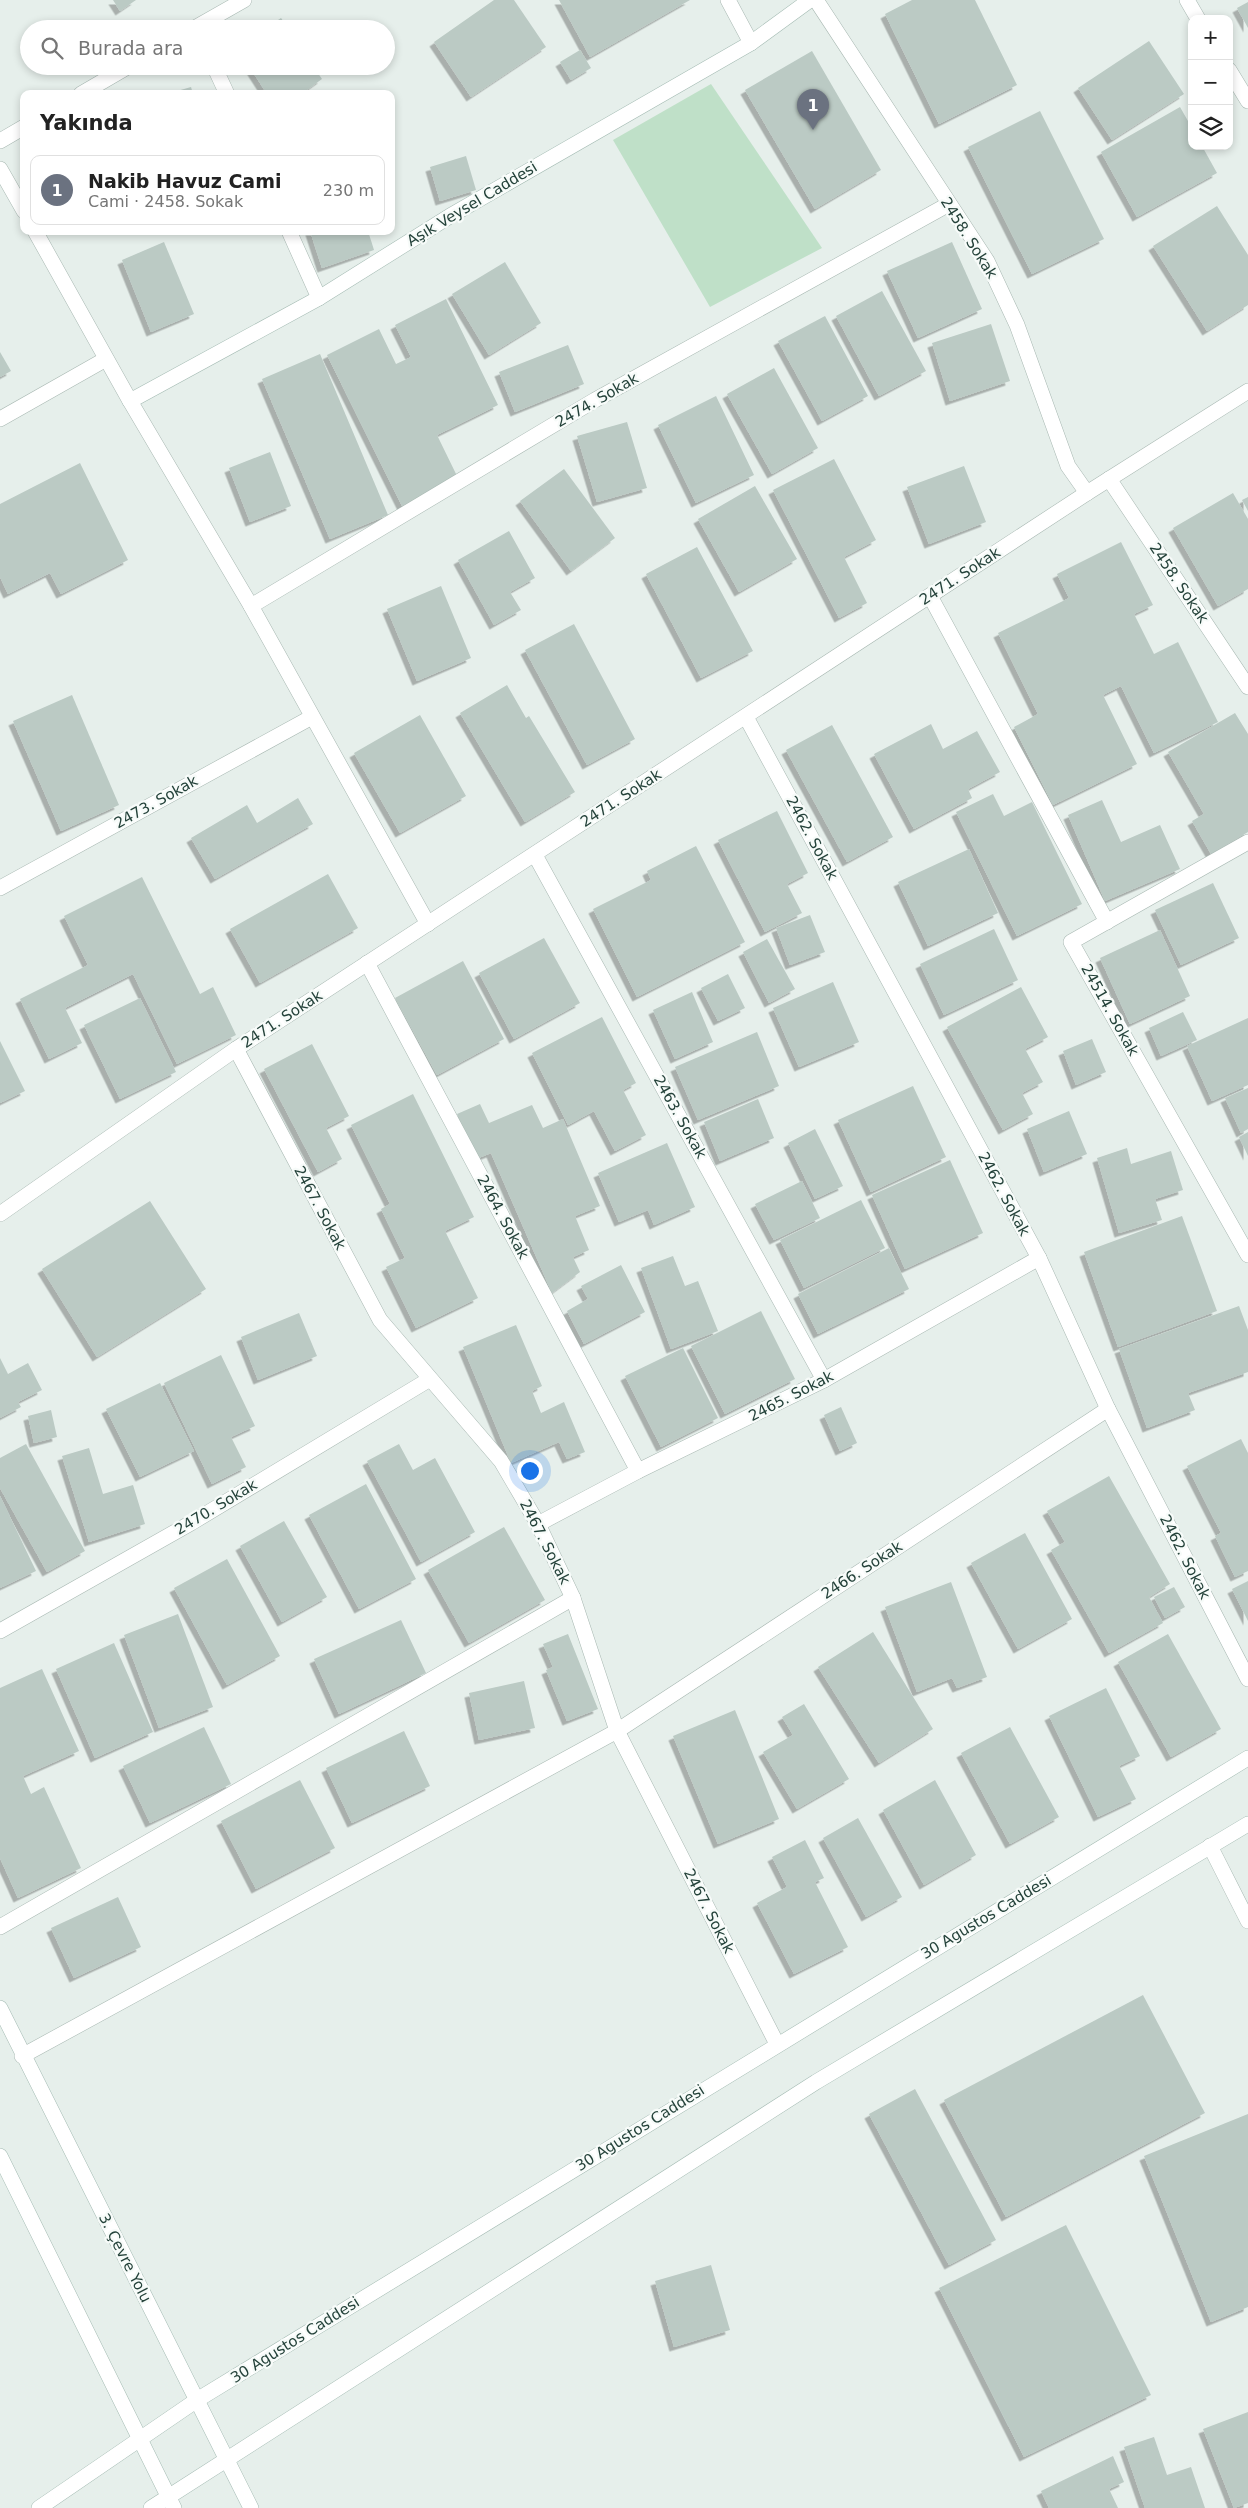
<!DOCTYPE html>
<html lang="tr">
<head>
<meta charset="utf-8">
<style>
	:root { --surface:#fff; --page:#f2f2f2; --text:#222; --muted:#767676; --line:#e0e0e0; --accent:#804e3d }
	body { margin:0; font-family:"DejaVu Sans",sans-serif; background:var(--page); color:var(--text) }
	.controls { position:absolute; right:15px; top:15px; display:grid; overflow:hidden; border-radius:10px; box-shadow:0 2px 8px #0003 }
	.controls button { width:45px; height:45px; display:grid; place-items:center; padding:0; border:0; border-bottom:1px solid var(--line); background:var(--surface); color:var(--text); font:25px sans-serif }
	.you { position:absolute; left:529px; top:1470px; width:18px; height:18px; margin:-12px; border:4px solid #fff; border-radius:50%; background:#1a73e8; box-shadow:0 0 0 8px #1a73e833 }
	.badge { display:grid; place-items:center; width:32px; height:32px; border-radius:50%; background:var(--accent); color:#fff; font-size:16px; font-weight:700 }
	.pin { position:absolute; translate:-50% -41px; filter:drop-shadow(0 1px 2px #0008) }
	.pin::after { content:''; position:absolute; top:26px; width:18px; height:15px; background:inherit; clip-path:polygon(0 0,100% 0,50% 100%) }
	.list { margin:0; padding:0; list-style:none }
	h2 { display:flex; justify-content:space-between; align-items:center; height:65px; margin:0; padding:0 20px; font-size:21px }
	h2 small { font-size:16px; font-weight:400; color:var(--muted) }
	.list li { display:grid; grid-template-columns:32px 1fr auto; gap:15px; align-items:center; box-sizing:border-box; height:70px; margin:0 10px 10px; padding:0 10px; border:1px solid var(--line); border-radius:10px }
	.list b { display:block; font-size:19px; white-space:nowrap }
	.list p { margin:0; font-size:16px; white-space:nowrap; color:var(--muted) }
	.list em { font-size:16px; font-style:normal; color:var(--muted) }
	.icon { flex:none; width:28px; height:28px; fill:none; stroke:currentColor; stroke-width:2; stroke-linecap:round; stroke-linejoin:round }
	.map { position:relative; flex:none; width:1248px; height:2508px; overflow:hidden }
	.search { position:absolute; background:var(--surface); box-shadow:0 2px 8px #0003; left:20px; top:20px; width:375px; height:55px; display:flex; align-items:center; gap:12px; box-sizing:border-box; padding:0 18px; border-radius:28px; color:var(--muted); font-size:19px }
	.panel { position:absolute; background:var(--surface); box-shadow:0 2px 8px #0003; left:20px; top:90px; width:375px; height:145px; border-radius:10px }
	.map>svg:first-child { display:block }
	.green { fill:#bfe0c8 }
	.building { fill:#bbcac4; filter:url(#shadow) }
	.lines { fill:none; stroke-linecap:round; stroke-linejoin:round }
	.street-casing { stroke:#a8b8b2; stroke-width:16 }
	.secondary-casing { stroke:#a4bbb3; stroke-width:16 }
	.street { stroke:#fff; stroke-width:15 }
	.secondary { stroke:#fff; stroke-width:15 }
	.labels { text-anchor:middle; stroke-width:4.5; stroke-linejoin:round; paint-order:stroke }
	.street-label { font-size:15px; fill:#24423a; stroke:#f7fbf9 }
</style>
</head>
<body>
<div class="map">
<svg width="1248" height="2508" viewBox="0 0 1248 2508">
	<defs>
		<filter id="shadow"><feDropShadow dx="-4.5" dy="4.5" stdDeviation="0" flood-color="#0004"/></filter>
	</defs>
	<rect width="100%" height="100%" fill="#e6efeb"/>
	<path class="green" d="M711 84 822 248 710 307 613 140Z"/>
	<g class="building">
		<path d="M113 0H136L120 11Z"/>
		<path d="M494 0H514L546 47 471 97 434 42Z"/>
		<path d="M559 0H690L590 57Z"/>
		<path d="M912 0H975L1017 85 939 124 885 14Z"/>
		<path d="M1248 2V28L1237 8Z"/>
		<path d="M281 18 289 29H265Z"/>
		<path d="M1149 41 1184 94 1112 140 1078 88Z"/>
		<path d="M580 50 591 68 571 80 560 62Z"/>
		<path d="M812 51 881 170 815 209 745 90Z"/>
		<path d="M249 66H313L322 79 301 94H267Z"/>
		<path d="M191 87 193 94H170V93Z"/>
		<path d="M1180 107 1192 128V146H1202L1217 173 1137 217 1101 152Z"/>
		<path d="M1040 111 1104 239 1032 274 968 147Z"/>
		<path d="M466 156 476 190 440 201 430 167Z"/>
		<path d="M1217 206 1248 255V305L1207 331 1153 246Z"/>
		<path d="M310 231H368L374 250 322 268Z"/>
		<path d="M164 242 194 314 151 332 122 260Z"/>
		<path d="M952 242 982 309 918 338 887 271Z"/>
		<path d="M505 262 541 323 489 355 452 294Z"/>
		<path d="M882 291 926 371 879 396 836 316Z"/>
		<path d="M446 299 498 405 437 435 458 478 402 506 327 355 379 329 396 364 411 357 395 325Z"/>
		<path d="M825 316 868 396 822 421 778 341Z"/>
		<path d="M991 324 1010 381 950 401 932 343Z"/>
		<path d="M568 345 584 384 515 412 499 372Z"/>
		<path d="M0 352 11 371 0 377Z"/>
		<path d="M320 354 388 515 330 539 262 379Z"/>
		<path d="M774 368 818 448 772 474 727 394Z"/>
		<path d="M716 396 754 475 696 503 658 425Z"/>
		<path d="M627 422 647 488 597 502 577 436Z"/>
		<path d="M270 452 291 506 250 522 229 468Z"/>
		<path d="M834 459 876 540 844 557 867 603 839 618 773 490Z"/>
		<path d="M80 463 128 560 61 594 50 573 8 594 0 577V504Z"/>
		<path d="M964 466 986 522 929 544 907 487Z"/>
		<path d="M564 469 615 538 571 571 520 501Z"/>
		<path d="M755 486 797 559 739 592 698 519Z"/>
		<path d="M1233 493 1248 519V589L1218 606 1173 528Z"/>
		<path d="M1248 497V511L1242 500Z"/>
		<path d="M509 531 535 578 510 592 521 610 494 625 458 560Z"/>
		<path d="M1121 542 1153 605 1134 614 1154 654 1178 642 1218 722 1154 753 1121 686 1103 695 1137 764 1053 805 1014 727 1038 714 998 633 1069 598 1057 574Z"/>
		<path d="M697 547 753 651 701 678 646 574Z"/>
		<path d="M441 586 471 658 417 681 387 609Z"/>
		<path d="M574 624 635 739 587 765 525 650Z"/>
		<path d="M507 685 526 718 529 716 575 792 525 822 460 713Z"/>
		<path d="M72 695 119 805 61 831 13 721Z"/>
		<path d="M1235 713 1248 734V832L1211 854 1192 821 1204 814 1168 752Z"/>
		<path d="M420 715 466 796 400 833 354 753Z"/>
		<path d="M931 724 943 749 977 731 1000 772 968 789 972 798 914 829 874 754Z"/>
		<path d="M832 725 893 837 847 862 786 750Z"/>
		<path d="M993 794 1004 816 1032 802 1082 904 1017 936 956 812Z"/>
		<path d="M298 798 313 824 215 879 191 838 247 805 257 823Z"/>
		<path d="M1102 800 1121 842 1160 825 1180 869 1105 901 1068 815Z"/>
		<path d="M777 811 808 873 787 884 802 913 765 932 718 840Z"/>
		<path d="M696 846 745 942 637 997 593 909 651 880 647 871Z"/>
		<path d="M969 849 998 913 928 946 898 882Z"/>
		<path d="M328 874 358 928 260 983 230 929Z"/>
		<path d="M142 877 200 994 213 987 236 1035 177 1064 133 974 65 1008 82 1043 49 1059 20 999 88 965 64 916Z"/>
		<path d="M1213 883 1239 938 1181 965 1155 910Z"/>
		<path d="M810 915 825 952 790 965 776 928Z"/>
		<path d="M994 929 1018 980 944 1015 920 964Z"/>
		<path d="M1160 930 1190 996 1130 1024 1100 958Z"/>
		<path d="M544 938 580 1003 514 1039 479 973Z"/>
		<path d="M767 939 795 989 769 1003 743 952Z"/>
		<path d="M463 961 504 1039 437 1075 395 998Z"/>
		<path d="M728 974 745 1008 718 1021 701 988Z"/>
		<path d="M833 982 859 1042 799 1067 773 1008Z"/>
		<path d="M1021 987 1048 1037 1025 1049 1043 1082 1022 1093 1033 1114 1003 1130 947 1027Z"/>
		<path d="M692 992 713 1042 675 1059 653 1010Z"/>
		<path d="M140 998 176 1072 120 1099 84 1025Z"/>
		<path d="M1183 1012 1197 1040 1161 1056 1149 1028Z"/>
		<path d="M602 1017 636 1083 623 1090 646 1135 615 1151 594 1111 568 1125 532 1053Z"/>
		<path d="M1248 1018V1085L1212 1101 1187 1046Z"/>
		<path d="M757 1032 779 1086 698 1120 675 1067Z"/>
		<path d="M1092 1039 1106 1072 1076 1085 1063 1051Z"/>
		<path d="M0 1041 25 1091 0 1103Z"/>
		<path d="M312 1044 349 1116 326 1128 342 1159 318 1172 264 1069Z"/>
		<path d="M913 1086 946 1157 871 1192 838 1120Z"/>
		<path d="M1248 1088V1129L1241 1133 1225 1098Z"/>
		<path d="M413 1094 474 1217 445 1231 478 1298 416 1328 386 1267 405 1258 381 1209 390 1204 351 1125Z"/>
		<path d="M758 1099 774 1138 720 1161 704 1122Z"/>
		<path d="M480 1104 489 1123 532 1105 543 1128 563 1119 600 1206 575 1216 589 1250 573 1257 580 1272 552 1293 491 1153 476 1159 457 1114Z"/>
		<path d="M1069 1111 1087 1154 1044 1172 1027 1129Z"/>
		<path d="M815 1129 843 1186 815 1199 788 1143Z"/>
		<path d="M1248 1132V1156L1239 1137Z"/>
		<path d="M667 1143 695 1207 654 1225 648 1210 619 1222 598 1173Z"/>
		<path d="M1127 1148 1131 1164 1171 1151 1183 1190 1155 1199 1162 1220 1119 1233 1097 1158Z"/>
		<path d="M950 1160 983 1233 905 1269 872 1195Z"/>
		<path d="M802 1181 820 1218 774 1240 755 1204Z"/>
		<path d="M861 1200 885 1248 804 1288 780 1240Z"/>
		<path d="M150 1201 206 1289 97 1357 42 1269Z"/>
		<path d="M1182 1216 1217 1311 1118 1347 1084 1252Z"/>
		<path d="M889 1248 909 1289 818 1334 798 1294Z"/>
		<path d="M673 1256 685 1286 698 1281 718 1331 671 1349 641 1268Z"/>
		<path d="M621 1265 645 1312 584 1344 567 1311 588 1299 581 1286Z"/>
		<path d="M1239 1306 1248 1330V1372L1188 1393 1195 1410 1147 1428 1119 1349Z"/>
		<path d="M761 1311 795 1379 725 1414 691 1346Z"/>
		<path d="M299 1313 317 1356 258 1380 241 1337Z"/>
		<path d="M516 1325 542 1386 532 1391 541 1413 564 1402 585 1452 567 1459 559 1442 511 1463 463 1347Z"/>
		<path d="M683 1348 718 1418 661 1447 625 1376Z"/>
		<path d="M221 1355 255 1426 231 1437 246 1467 212 1484 164 1383Z"/>
		<path d="M0 1358 8 1374 28 1363 42 1390 18 1402 21 1407 0 1418Z"/>
		<path d="M160 1383 194 1451 140 1477 106 1409Z"/>
		<path d="M841 1407 857 1443 840 1451 824 1415Z"/>
		<path d="M51 1410 57 1437 34 1443 28 1416Z"/>
		<path d="M1241 1439 1248 1453V1571L1235 1577 1215 1536 1221 1533 1187 1466Z"/>
		<path d="M26 1444 85 1551 47 1572 0 1488V1458Z"/>
		<path d="M399 1444 413 1470 435 1458 475 1532 421 1562 367 1461Z"/>
		<path d="M89 1448 103 1494 133 1485 145 1524 89 1542 62 1456Z"/>
		<path d="M1109 1476 1170 1584 1149 1597 1163 1623 1109 1653 1051 1550 1065 1542 1047 1511Z"/>
		<path d="M366 1484 416 1579 359 1609 309 1515Z"/>
		<path d="M0 1496 36 1571 0 1588Z"/>
		<path d="M284 1521 327 1597 282 1622 240 1546Z"/>
		<path d="M504 1527 545 1600 469 1643 428 1570Z"/>
		<path d="M1025 1533 1072 1619 1018 1649 971 1563Z"/>
		<path d="M227 1559 280 1656 227 1685 174 1588Z"/>
		<path d="M1248 1581V1621L1232 1589Z"/>
		<path d="M951 1582 987 1677 957 1688 952 1678 917 1692 885 1607Z"/>
		<path d="M1174 1587 1185 1607 1165 1618 1154 1597Z"/>
		<path d="M178 1614 213 1707 159 1728 124 1635Z"/>
		<path d="M401 1620 426 1673 339 1714 314 1659Z"/>
		<path d="M873 1632 933 1729 879 1763 818 1667Z"/>
		<path d="M568 1634 598 1709 567 1721 546 1670 553 1667 543 1644Z"/>
		<path d="M1168 1634 1221 1729 1171 1757 1118 1662Z"/>
		<path d="M114 1643 153 1732 95 1758 56 1669Z"/>
		<path d="M42 1669 79 1751 23 1776 31 1794 44 1787 81 1868 18 1898 0 1858V1688Z"/>
		<path d="M524 1681 535 1728 479 1740 469 1693Z"/>
		<path d="M1106 1688 1140 1756 1119 1766 1136 1799 1098 1817 1049 1716Z"/>
		<path d="M804 1704 849 1779 797 1809 763 1752 793 1735 782 1717Z"/>
		<path d="M735 1710 779 1819 718 1844 673 1736Z"/>
		<path d="M204 1727 231 1784 150 1823 123 1766Z"/>
		<path d="M1010 1727 1059 1817 1010 1844 961 1753Z"/>
		<path d="M404 1731 430 1786 352 1823 326 1768Z"/>
		<path d="M300 1780 335 1848 256 1889 221 1821Z"/>
		<path d="M935 1780 976 1855 924 1885 883 1810Z"/>
		<path d="M858 1818 902 1897 866 1917 823 1838Z"/>
		<path d="M805 1840 824 1878 815 1882 848 1947 794 1974 757 1903 787 1887 772 1857Z"/>
		<path d="M118 1897 141 1947 74 1978 51 1928Z"/>
		<path d="M1143 1995 1205 2113 1006 2217 944 2100Z"/>
		<path d="M915 2089 996 2240 949 2265 869 2114Z"/>
		<path d="M1248 2114V2307L1211 2322 1144 2156Z"/>
		<path d="M1066 2225 1151 2395 1024 2457 939 2288Z"/>
		<path d="M711 2265 730 2330 674 2347 655 2281Z"/>
		<path d="M1248 2412V2503L1234 2508 1203 2429Z"/>
		<path d="M1154 2437 1167 2475 1191 2467 1205 2508H1145L1124 2447Z"/>
		<path d="M1113 2456 1124 2482 1109 2489 1118 2508H1049L1041 2491Z"/>
	</g>
	<g class="lines">
		<defs>
			<g id="street">
				<path d="M728 0 751 43"/>
				<path d="M816 0 987 261 1017 325 1068 466 1087 493"/>
				<path d="M1187 0 1198 19"/>
				<path d="M193 29 244 0"/>
				<path d="M214 66 227 94"/>
				<path d="M1229 70 1248 101"/>
				<path d="M81 94 129 66"/>
				<path d="M0 141 24 127"/>
				<path d="M0 169 24 211"/>
				<path d="M35 231 130 401 251 606 428 924"/>
				<path d="M289 231 319 298"/>
				<path d="M0 419 106 359"/>
				<path d="M1109 479 1248 687"/>
				<path d="M930 596 1107 922"/>
				<path d="M251 606 595 400 949 204"/>
				<path d="M746 717 1039 1258 1108 1409 1248 1679"/>
				<path d="M1248 842 1071 942 1248 1255"/>
				<path d="M535 855 824 1380"/>
				<path d="M0 888 312 717"/>
				<path d="M367 963 638 1471"/>
				<path d="M236 1049 380 1320 501 1461 538 1524 573 1598 617 1731 777 2044"/>
				<path d="M0 1214 236 1049 1087 493 1248 391"/>
				<path d="M538 1524 638 1471 824 1380 1039 1258"/>
				<path d="M0 1631 191 1523 430 1379"/>
				<path d="M1210 1846 1248 1921"/>
				<path d="M0 1927 573 1598"/>
				<path d="M22 2056 617 1731 1108 1409"/>
			</g>
			<g id="secondary">
				<path d="M130 401 319 298 450 216 751 43 810 0"/>
				<path d="M0 2008 251 2508"/>
				<path d="M0 2156 174 2508"/>
				<path d="M39 2508 197 2400 1248 1758"/>
				<path d="M151 2508 816 2082 1248 1824"/>
			</g>
		</defs>
		<use href="#street" class="street-casing"/>
		<use href="#secondary" class="secondary-casing"/>
		<use href="#street" class="street"/>
		<use href="#secondary" class="secondary"/>
	</g>
	<g class="labels">
		<g class="street-label">
			<text transform="translate(472 204) rotate(-31)" y="5">Aşık Veysel Caddesi</text>
			<text transform="translate(969 238) rotate(58)" y="5">2458. Sokak</text>
			<text transform="translate(597 400) rotate(-30)" y="5">2474. Sokak</text>
			<text transform="translate(960 576) rotate(-33)" y="5">2471. Sokak</text>
			<text transform="translate(1179 583) rotate(56)" y="5">2458. Sokak</text>
			<text transform="translate(621 798) rotate(-33)" y="5">2471. Sokak</text>
			<text transform="translate(156 802) rotate(-29)" y="5">2473. Sokak</text>
			<text transform="translate(812 838) rotate(62)" y="5">2462. Sokak</text>
			<text transform="translate(1110 1010) rotate(61)" y="5">24514. Sokak</text>
			<text transform="translate(282 1019) rotate(-33)" y="5">2471. Sokak</text>
			<text transform="translate(680 1117) rotate(61)" y="5">2463. Sokak</text>
			<text transform="translate(1004 1194) rotate(62)" y="5">2462. Sokak</text>
			<text transform="translate(320 1208) rotate(62)" y="5">2467. Sokak</text>
			<text transform="translate(503 1217) rotate(62)" y="5">2464. Sokak</text>
			<text transform="translate(791 1396) rotate(-27)" y="5">2465. Sokak</text>
			<text transform="translate(216 1507) rotate(-31)" y="5">2470. Sokak</text>
			<text transform="translate(545 1542) rotate(63)" y="5">2467. Sokak</text>
			<text transform="translate(1185 1557) rotate(63)" y="5">2462. Sokak</text>
			<text transform="translate(862 1570) rotate(-33)" y="5">2466. Sokak</text>
			<text transform="translate(709 1911) rotate(63)" y="5">2467. Sokak</text>
			<text transform="translate(986 1917) rotate(-31)" y="5">30 Agustos Caddesi</text>
			<text transform="translate(640 2128) rotate(-32)" y="5">30 Agustos Caddesi</text>
			<text transform="translate(125 2258) rotate(63)" y="5">3. Çevre Yolu</text>
			<text transform="translate(295 2340) rotate(-32)" y="5">30 Agustos Caddesi</text>
		</g>
	</g>
</svg>
<div class="controls">
<button>+</button>
<button>−</button>
<button><svg class="icon" aria-label="layers" viewBox="0 0 24 24"><path d="M12 4l9 5-9 5-9-5zM3 14l9 5 9-5"/></svg></button>
</div>
<div class="you"></div>
<div class="pin badge" style="left:813px;top:130px;background:#6b7280">1</div>
<div class="search"><svg class="icon" aria-label="search" viewBox="0 0 24 24"><circle cx="10" cy="10" r="6"/><path d="M15 15l6 6"/></svg>Burada ara</div>
<section class="panel">
<h2>Yakında<small></small></h2>
<ul class="list">
<li><span class="badge" style="background:#6b7280">1</span><div><b>Nakib Havuz Cami</b><p>Cami · 2458. Sokak</p></div><em>230 m</em></li>
</ul>
</section>
</div>
</body>
</html>
